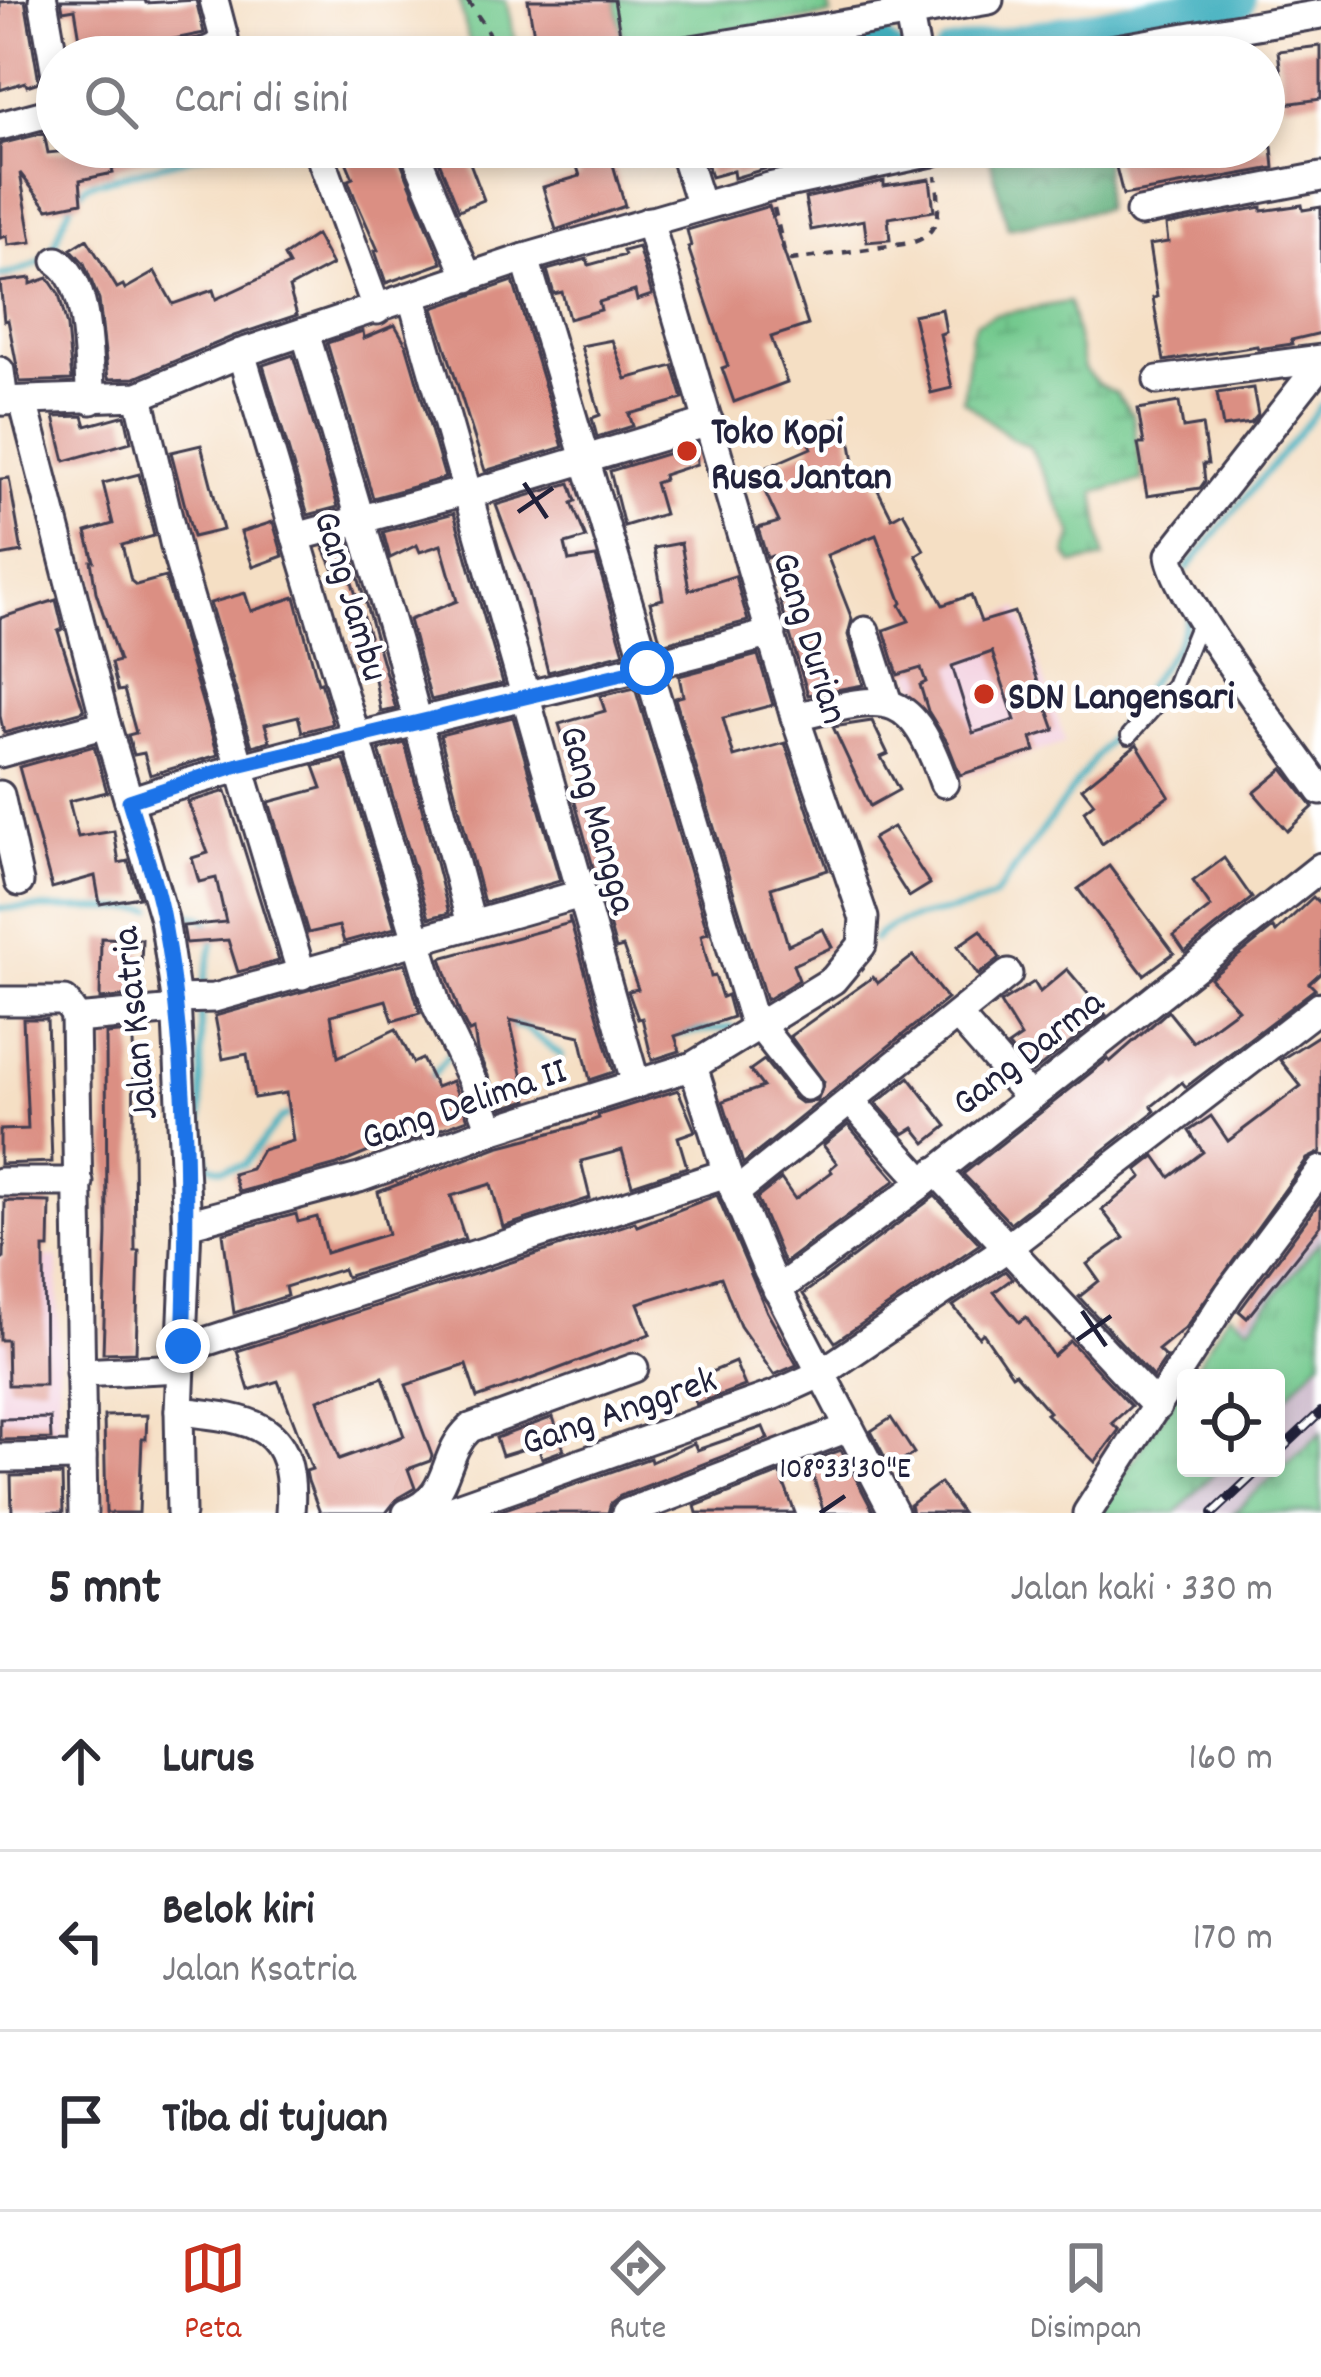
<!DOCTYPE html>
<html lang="id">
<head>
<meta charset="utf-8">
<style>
	:root { --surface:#fff; --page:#f7f7f7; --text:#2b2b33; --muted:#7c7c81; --line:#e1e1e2; --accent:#c8321e }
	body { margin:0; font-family:Dekko,sans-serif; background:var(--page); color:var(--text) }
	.controls { position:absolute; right:36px; bottom:36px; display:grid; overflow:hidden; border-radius:12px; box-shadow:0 6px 18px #0003 }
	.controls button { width:108px; height:108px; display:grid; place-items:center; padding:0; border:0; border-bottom:3px solid var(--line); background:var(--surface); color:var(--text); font:60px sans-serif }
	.stop { position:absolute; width:36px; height:36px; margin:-27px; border:9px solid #1a73e8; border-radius:50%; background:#fff }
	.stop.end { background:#1a73e8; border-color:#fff; box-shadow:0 3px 12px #0008 }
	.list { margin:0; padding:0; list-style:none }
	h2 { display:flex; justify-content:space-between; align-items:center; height:156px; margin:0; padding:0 48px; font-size:51px }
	h2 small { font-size:39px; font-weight:400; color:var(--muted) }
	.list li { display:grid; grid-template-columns:78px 1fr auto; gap:36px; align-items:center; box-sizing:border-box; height:180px; padding:0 48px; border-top:3px solid var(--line) }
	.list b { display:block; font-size:45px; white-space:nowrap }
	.list p { margin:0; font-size:39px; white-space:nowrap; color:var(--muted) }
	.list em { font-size:39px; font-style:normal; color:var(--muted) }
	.icon { flex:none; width:66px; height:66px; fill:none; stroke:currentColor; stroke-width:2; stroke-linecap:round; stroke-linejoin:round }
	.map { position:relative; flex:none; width:1321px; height:1513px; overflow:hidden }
	.search { position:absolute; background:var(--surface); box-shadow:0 6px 18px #0003; left:36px; right:36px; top:36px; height:132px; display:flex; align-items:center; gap:30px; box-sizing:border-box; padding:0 42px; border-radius:66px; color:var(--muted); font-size:45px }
	.sheet { height:696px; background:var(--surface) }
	nav { display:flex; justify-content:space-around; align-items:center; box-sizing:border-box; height:168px; border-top:3px solid var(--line); background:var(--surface); font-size:33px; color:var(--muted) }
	nav a { display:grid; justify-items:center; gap:6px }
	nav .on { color:var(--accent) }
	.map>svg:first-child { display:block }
	.built { fill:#f3cfdf }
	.industrial { fill:#cfbdce }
	.grass { fill:url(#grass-tufts); stroke:#4a7664; stroke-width:3 }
	.forest { fill:url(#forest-crowns); stroke:#40685a; stroke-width:3 }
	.wetland { fill:url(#wetland-marsh); stroke:#4a7664; stroke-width:3 }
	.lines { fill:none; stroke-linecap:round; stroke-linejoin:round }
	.stream { stroke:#42b0bf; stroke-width:6 }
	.river { stroke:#42b0bf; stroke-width:39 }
	.building { fill:#db8f83; fill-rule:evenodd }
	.service-casing { stroke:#423e50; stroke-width:20 }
	.minor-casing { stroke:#423e50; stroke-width:33 }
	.path { stroke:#423e50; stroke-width:4.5; stroke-dasharray:9 9; stroke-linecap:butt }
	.service { stroke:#fff; stroke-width:14 }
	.minor { stroke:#fff; stroke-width:27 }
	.rail-casing { stroke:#22223b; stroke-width:10 }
	.rail { stroke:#fff; stroke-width:6; stroke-dasharray:18; stroke-linecap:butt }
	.route { stroke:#1a73e8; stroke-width:15 }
	.ticks { fill:none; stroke:#22223b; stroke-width:4.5 }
	.poi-dot { fill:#c8321e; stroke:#fff; stroke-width:4.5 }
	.labels { text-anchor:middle; stroke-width:9; stroke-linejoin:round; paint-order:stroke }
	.poi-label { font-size:39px; font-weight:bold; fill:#22223b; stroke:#fff; text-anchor:start }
	.street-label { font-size:39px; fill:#22223b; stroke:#fff }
	.ticks-label { font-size:30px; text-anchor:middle; fill:#22223b; stroke:#fff; stroke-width:9; stroke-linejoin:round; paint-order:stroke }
</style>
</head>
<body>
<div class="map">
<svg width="1321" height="1513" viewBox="0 0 1321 1513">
	<defs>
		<pattern id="grass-tufts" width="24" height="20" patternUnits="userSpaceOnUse" patternTransform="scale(3)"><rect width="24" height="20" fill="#73c98e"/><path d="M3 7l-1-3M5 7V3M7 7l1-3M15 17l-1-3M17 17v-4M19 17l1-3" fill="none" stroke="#63ac7b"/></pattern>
		<pattern id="forest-crowns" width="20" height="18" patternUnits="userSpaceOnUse" patternTransform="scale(3)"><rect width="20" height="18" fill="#5ead79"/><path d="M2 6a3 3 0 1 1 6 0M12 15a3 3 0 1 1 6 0" fill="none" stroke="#4d8c64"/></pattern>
		<pattern id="wetland-marsh" width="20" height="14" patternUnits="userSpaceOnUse" patternTransform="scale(3)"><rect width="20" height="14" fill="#73c98e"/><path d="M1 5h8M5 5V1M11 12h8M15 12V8" fill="none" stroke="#63ac7b"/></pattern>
	</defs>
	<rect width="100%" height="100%" fill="#fff"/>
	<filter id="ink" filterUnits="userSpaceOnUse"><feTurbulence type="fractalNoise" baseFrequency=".00833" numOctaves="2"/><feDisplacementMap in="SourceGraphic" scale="24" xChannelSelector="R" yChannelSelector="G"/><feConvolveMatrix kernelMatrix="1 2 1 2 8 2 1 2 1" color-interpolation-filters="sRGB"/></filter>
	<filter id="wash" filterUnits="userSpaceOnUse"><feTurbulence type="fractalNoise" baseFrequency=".004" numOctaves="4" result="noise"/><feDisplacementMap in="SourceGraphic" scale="48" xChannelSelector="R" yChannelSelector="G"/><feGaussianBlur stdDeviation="2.7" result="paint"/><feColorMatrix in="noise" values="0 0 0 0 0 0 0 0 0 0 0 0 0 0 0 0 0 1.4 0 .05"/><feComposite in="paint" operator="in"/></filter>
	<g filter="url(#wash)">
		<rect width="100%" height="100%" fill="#f5dfc4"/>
		<g class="built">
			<path d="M1019 608 1066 742 949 781 902 646Z"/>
			<path d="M0 1257H58L59 1455H0Z"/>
		</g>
		<path class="industrial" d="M1321 1211V1513H1089L1186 1468H1276V1378H1189Z"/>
		<g class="grass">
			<path d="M459 0H506L518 57H473Z"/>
			<path d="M615 0H828L831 15 625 49Z"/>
			<path d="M1321 1240V1359L1276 1408V1378H1188L1229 1312 1249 1327Z"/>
			<path d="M1186 1380V1468H1219L1176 1513H1098Z"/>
			<path d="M1321 1433V1513H1233Z"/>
		</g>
		<path class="forest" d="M1041 147H1105L1104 209 1008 228 989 154Z"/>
		<path class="wetland" d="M1069 302 1084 369 1098 384 1116 393 1133 415 1142 481 1095 492 1104 558 1073 564 1066 555 1073 534 1033 453 1028 445 1012 439 963 400 971 334 976 323 994 315Z"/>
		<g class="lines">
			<g class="stream">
				<path d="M757 57 826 43H871"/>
				<path d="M0 276C79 259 42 230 87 185L230 147"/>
				<path d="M1187 569 1321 406"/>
				<path d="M0 908 152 909"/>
				<path d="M171 912 203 917 216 931 202 990"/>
				<path d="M874 940C901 908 960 918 995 896L1176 646 1189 616"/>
				<path d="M201 1009 202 1125 209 1165 222 1169 244 1165 281 1118 296 1112"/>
				<path d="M508 1024 525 1028 562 1056"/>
				<path d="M674 1035 732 1027"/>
				<path d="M428 1082 449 1054"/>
			</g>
			<g class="river">
				<path d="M871 43 888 57"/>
				<path d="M952 57 1236 0"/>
			</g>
		</g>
		<g id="blocks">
			<g class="building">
				<path d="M25 0 39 82 27 86 25 82 0 90V2Z"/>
				<path d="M61 0H145L146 3 196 0 204 33 159 42 151 56 83 57 75 9 63 11Z"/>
				<path d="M528 0H614L623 50 594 55 591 43 537 52Z"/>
				<path d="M1321 46V99L1285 104 1278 51Z"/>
				<path d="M44 133 48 153 110 147H164L165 152 112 169 113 173 80 180 82 202 48 209 20 173 32 242 8 245 7 236 0 238V144Z"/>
				<path d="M340 147H395L442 263 386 283 375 251 378 250 355 198 348 180 353 178Z"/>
				<path d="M433 147H464L484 200 459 210Z"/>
				<path d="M571 147H608L625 206 556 230 543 187 580 176Z"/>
				<path d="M701 147H778L781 164 734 178 733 171 711 177Z"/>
				<path d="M1111 147H1272L1274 168 1123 195Z"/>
				<path d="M930 179 934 211 888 218 890 240 867 242 864 220 811 230 805 198 884 181V186Z"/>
				<path d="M1302 205 1303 210 1321 207V333L1291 340 1292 344 1258 349 1257 346 1164 361 1153 298 1157 297 1149 245 1168 242 1166 225 1262 207V211Z"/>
				<path d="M769 206 808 325 771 337 787 382 734 402 722 368 728 366 688 247 691 246 687 230Z"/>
				<path d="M316 235 332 265 289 288 297 315 234 336 135 378 108 379 99 300 84 263 71 249 87 239 117 288 123 285 125 289 155 272 173 304 213 290 216 299 289 265 284 256Z"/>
				<path d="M638 247 652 295 637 300 635 291 599 302 601 310 569 319 562 292 554 294 547 270 587 259 589 265 625 255 623 251Z"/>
				<path d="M31 278V284L48 278 59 294 67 327 72 380 20 382 8 320 4 321 0 282Z"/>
				<path d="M513 281 563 447 485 471 433 308Z"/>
				<path d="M942 309 946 332 940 334 952 388 931 393 913 315Z"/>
				<path d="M395 325 406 344 445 478 373 498 327 343 363 331 364 338Z"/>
				<path d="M612 340 626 379 673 366 683 399 629 414 633 426 597 437 592 418 600 415 581 346Z"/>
				<path d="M293 355 338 507 308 515 263 365Z"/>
				<path d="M1253 388 1258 415 1251 423 1223 427 1217 393Z"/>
				<path d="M1179 402 1183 428 1202 425 1208 464H1203L1205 481 1200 488 1147 496 1138 444H1144L1138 409Z"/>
				<path d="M125 415 131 442 65 461 54 417 83 416 86 426Z"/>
				<path d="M846 415 856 473 867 468 892 518 903 512 924 550 916 555 943 605 971 595 981 622 1014 612 1055 730 1031 738 1035 751 960 775 947 742 928 711 920 685 926 682 921 668 898 675 884 630 909 621 900 605 902 603 876 535 827 555 852 619 848 635 863 685 808 695 780 601 789 599 772 556 767 558 758 528 779 522 756 472 811 448 806 429ZM992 652 1015 720 973 733 952 666Z"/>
				<path d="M201 445 223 530 193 537 171 452Z"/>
				<path d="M696 445 697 464 663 475 664 480 655 483 664 514 624 526 610 471Z"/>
				<path d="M139 474 154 536 122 545 131 581 136 585 165 577 218 755 150 775 144 753 134 755 128 735 136 733 124 690 118 691 111 663 119 661 96 592 91 561H94L86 532 113 524 103 483Z"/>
				<path d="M9 478 22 552 0 556V479Z"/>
				<path d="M570 483 576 501 572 503 586 538 565 544 569 561 596 557 624 653 548 672 526 585 496 505Z"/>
				<path d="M454 513 503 683 431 700 409 620 457 601 441 545 420 552 417 545 390 558 383 532Z"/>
				<path d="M273 522 283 556 253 567 241 532Z"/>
				<path d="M348 542 396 709 381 712 373 668 362 672 351 642 369 636 348 570 336 575 324 548Z"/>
				<path d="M681 543 689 590 735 576 748 621 661 644 650 602 663 599 654 548Z"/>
				<path d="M245 593 251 611 295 597 318 683 321 682 333 724 302 732 298 716 265 724 270 741 252 746 210 603Z"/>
				<path d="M56 600 63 629 58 631 84 711 4 733 0 716V618Z"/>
				<path d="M758 655 773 705 723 718 734 757 785 743 828 870 771 888 788 945 823 929 832 947 793 965 799 980 766 1000 675 698 683 696 679 676Z"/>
				<path d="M635 688 708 933 701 935 711 977 715 976 722 997 727 995 733 1017 675 1036 680 1051 652 1060 642 1018 638 1019 628 991 638 989 623 947 616 949 572 792 580 790 559 724 605 711 600 696Z"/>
				<path d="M513 717 560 881 484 903 440 735Z"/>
				<path d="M872 721 888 754 881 757 899 790 870 806 833 727Z"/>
				<path d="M405 743 449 913 429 918 379 750Z"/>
				<path d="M1137 744 1169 796 1102 844 1084 811 1094 803 1082 788Z"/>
				<path d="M94 746 107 792 69 801 78 837 114 831 119 863 128 861 139 897 100 904 95 876 52 888 19 767Z"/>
				<path d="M344 759 395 928 344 942 339 926 308 933 269 802 322 788 314 766Z"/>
				<path d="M1283 769 1313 807 1287 831 1254 793Z"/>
				<path d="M226 791 279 961 238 972 228 940 186 943 183 926 226 922 216 878 199 882 192 858 208 853 188 802Z"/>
				<path d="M893 827 930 884 909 897 872 839Z"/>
				<path d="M1224 858 1252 898 1185 952 1174 936 1211 907 1193 881Z"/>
				<path d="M1109 866 1174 953 1144 975 1078 889Z"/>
				<path d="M1313 897 1321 905V972L1309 983 1315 989 1186 1087 1182 1082 1152 1106 1155 1111 1010 1223 963 1174 1108 1059 1110 1062 1168 1011 1193 1042 1238 1009 1210 978 1273 928 1276 932Z"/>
				<path d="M569 916 614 1072 590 1080 580 1036 510 1020 528 1100 502 1108 477 1050 474 1030 469 1032 460 1014 441 958 570 923Z"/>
				<path d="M981 930 1000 958 978 975 958 946Z"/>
				<path d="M101 938 142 939 140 995 100 999Z"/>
				<path d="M913 956 947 999 743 1164 723 1101 763 1087 750 1070 764 1060 794 1098 801 1103 817 1101 824 1082 790 1036 873 977 878 983Z"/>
				<path d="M405 963 420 1013 393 1021 386 1000 331 1015 338 1057 396 1029 413 1063 422 1059 436 1087 452 1081 468 1119 384 1150 383 1146 337 1165 239 1192 233 1174 251 1169 262 1150 293 1141 286 1093 254 1098 247 1054 223 1059 215 1016Z"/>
				<path d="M1067 969 1106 1015 1032 1073 1008 1046 1021 1037 1000 1003 1034 982 1040 992Z"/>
				<path d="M23 1019H47L52 1162 0 1164V1130L28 1129Z"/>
				<path d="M133 1032 135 1251H139L136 1352 103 1353 107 1233 106 1034Z"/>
				<path d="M1321 1034V1152L1307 1159 1185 1328 1158 1350 1166 1358 1153 1377 1079 1297 1099 1281 1087 1264 1124 1238 1102 1210 1142 1177 1137 1170 1155 1156 1170 1177 1203 1152 1189 1131 1211 1116 1228 1141 1301 1086 1280 1060Z"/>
				<path d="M909 1077 947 1126 926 1143 914 1128 904 1134 876 1103Z"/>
				<path d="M678 1090 695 1131 678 1137 687 1167 632 1185 622 1150 581 1161 590 1198 503 1227 491 1184 451 1196 465 1239 346 1277 343 1269 285 1287 287 1296 234 1313 223 1233 296 1214 298 1222 317 1217 326 1253 388 1234 378 1192 497 1147 580 1125 599 1118 598 1115Z"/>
				<path d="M848 1125 896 1180 784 1263 757 1198 781 1179 795 1199 832 1172 830 1169 837 1163 823 1145Z"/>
				<path d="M717 1195 767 1312 797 1365 774 1375 740 1326 721 1277 638 1303 650 1334 542 1375 477 1398 466 1365 406 1385 432 1456 430 1461 408 1469 415 1488 398 1498 386 1513H320L308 1481 306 1471 312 1469 278 1381 249 1390 237 1351 635 1222 637 1226ZM383 1377 404 1436 339 1459 318 1400Z"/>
				<path d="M935 1196 980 1244 835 1342 803 1294Z"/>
				<path d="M1321 1200V1225L1247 1318 1239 1311Z"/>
				<path d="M5 1201 50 1202 49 1248H44L45 1385H8L7 1340H0V1258H4Z"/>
				<path d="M1005 1271 1012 1279 994 1292 1019 1322 1026 1317 1053 1356 1070 1341 1131 1406 1112 1423 1119 1430 1095 1462 1046 1414 1049 1412 1015 1373 1012 1375 983 1333 979 1337 953 1306Z"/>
				<path d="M735 1362 745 1386 696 1404 687 1382Z"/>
				<path d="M147 1415 146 1439H142L139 1513H106L104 1416Z"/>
				<path d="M553 1417 564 1450 542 1458 537 1445 502 1456 496 1438Z"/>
				<path d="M50 1418 51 1439 0 1440V1419Z"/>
				<path d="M891 1418 914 1453 891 1469 871 1431Z"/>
				<path d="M763 1427 768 1439 620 1496 611 1503 608 1513H494L650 1458 651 1462 694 1443 697 1450Z"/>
				<path d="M841 1450 874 1513H824L809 1462Z"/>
				<path d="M780 1473 795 1513H697L695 1506Z"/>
				<path d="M62 1475 63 1513H12L11 1476Z"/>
				<path d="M940 1483 962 1513H912L910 1505Z"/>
			</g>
		</g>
	</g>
	<g filter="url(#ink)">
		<use href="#blocks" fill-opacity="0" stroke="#423e50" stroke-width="3"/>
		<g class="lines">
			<defs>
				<path id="service" d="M1129 736 1174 685 1201 618"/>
				<g id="minor">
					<path d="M43 0 57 80"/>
					<path d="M906 0 917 57"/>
					<path d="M169 57C188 54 213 56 224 38L214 0"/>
					<path d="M650 57 989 0"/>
					<path d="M1069 57 1321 14"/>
					<path d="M0 126 45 114 57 105"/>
					<path d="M317 147 377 310"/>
					<path d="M413 147 468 278"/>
					<path d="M682 147 701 206"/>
					<path d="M1140 212 1321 177"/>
					<path d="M525 258 755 1027"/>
					<path d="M57 261C91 284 87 361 91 400"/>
					<path d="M412 298 636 1084"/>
					<path d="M305 332 398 647 471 924"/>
					<path d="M241 353 437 1007 476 1089 491 1130"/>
					<path d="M1321 363 1170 555C1173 594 1292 749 1321 791"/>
					<path d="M0 371 4 401"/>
					<path d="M1158 380 1321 359"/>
					<path d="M139 396 178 559 302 975"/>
					<path d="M0 401 139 396 241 353 525 258 769 187 932 152 931 147"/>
					<path d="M23 401 106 724 164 919 176 999 187 1226 179 1411 181 1513"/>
					<path d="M470 494 709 422"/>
					<path d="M296 537 469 490"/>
					<path d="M865 631 888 703"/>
					<path d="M795 717C886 696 909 684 944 783"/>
					<path d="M0 753 106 724"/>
					<path d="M0 795 19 882"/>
					<path d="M129 801C340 733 558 693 772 633"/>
					<path d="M176 999 214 998 581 894"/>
					<path d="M0 1001H65L75 1015 83 1513"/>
					<path d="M958 1016 1028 1096"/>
					<path d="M75 1019 176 1010"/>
					<path d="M759 1025 807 1086"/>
					<path d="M693 1066 727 1173 768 1271 894 1513"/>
					<path d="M852 1103 924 1182"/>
					<path d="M936 1171 1157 1407"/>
					<path d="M0 1182H79"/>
					<path d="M735 1193 1008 974"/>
					<path d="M187 1224 359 1178 491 1130 693 1066 833 980 862 945 864 918 795 717 649 221"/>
					<path d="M777 1290 924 1182 1321 867"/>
					<path d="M183 1349 727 1173"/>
					<path d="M80 1373 181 1368"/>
					<path d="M179 1411C254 1419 297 1423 290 1513"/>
					<path d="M0 1458 82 1457"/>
					<path d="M407 1513C454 1495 439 1457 470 1428L634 1368"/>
					<path d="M440 1513 774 1395 820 1374 1008 1247 1321 1006"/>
					<path d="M626 1513 848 1428"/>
					<path d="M1087 1513 1229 1293 1321 1170"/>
				</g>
			</defs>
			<use href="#service" class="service-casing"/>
			<use href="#minor" class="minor-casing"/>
			<g class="path">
				<path d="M467 0 486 28 497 57"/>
				<path d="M774 208 784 251 791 260 910 243C943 235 940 204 936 176"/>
			</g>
			<use href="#service" class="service"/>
			<use href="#minor" class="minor"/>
			<defs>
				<g id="rail">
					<path d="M1276 1454 1321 1412"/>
					<path d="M1213 1513 1261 1468"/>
				</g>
			</defs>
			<use href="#rail" class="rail-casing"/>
			<use href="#rail" class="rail"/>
		</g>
	</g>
	<g class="lines" filter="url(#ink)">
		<path class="route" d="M183 1346C188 1207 189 1062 164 924 157 883 141 841 129 801L238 765 647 668"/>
	</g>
	<path class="ticks" d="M524 483 547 518M518 512 553 488M1082 1311 1106 1346M1077 1340 1111 1316M820 1513 845 1496"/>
	<g class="poi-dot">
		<circle cx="687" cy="451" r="12"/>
		<circle cx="984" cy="694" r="12"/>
	</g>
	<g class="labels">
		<g class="poi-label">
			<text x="711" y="443">Toko Kopi<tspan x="711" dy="45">Rusa Jantan</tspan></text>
			<text x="1008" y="708">SDN Langensari</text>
		</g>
		<g class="street-label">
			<text transform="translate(354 595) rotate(73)" y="14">Gang Jambu</text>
			<text transform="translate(813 637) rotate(73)" y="14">Gang Durian</text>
			<text transform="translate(601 819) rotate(74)" y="14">Gang Mangga</text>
			<text transform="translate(132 1024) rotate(-96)" y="14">Jalan Ksatria</text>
			<text transform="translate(1026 1050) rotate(-38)" y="14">Gang Darma</text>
			<text transform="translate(463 1101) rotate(-19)" y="14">Gang Delima II</text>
			<text transform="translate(618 1408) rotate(-19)" y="14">Gang Anggrek</text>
		</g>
	</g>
	<g class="ticks-label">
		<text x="845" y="1477">108°33'30"E</text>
	</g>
</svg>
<div class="controls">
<button><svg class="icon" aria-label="locate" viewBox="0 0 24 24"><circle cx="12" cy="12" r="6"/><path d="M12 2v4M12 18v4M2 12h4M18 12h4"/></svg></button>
</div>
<div class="stop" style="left:647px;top:668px"></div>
<div class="stop end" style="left:183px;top:1346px"></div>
<div class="search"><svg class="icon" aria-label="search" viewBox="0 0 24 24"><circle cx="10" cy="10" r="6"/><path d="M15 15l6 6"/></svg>Cari di sini</div>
</div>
<section class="sheet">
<h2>5 mnt<small>Jalan kaki · 330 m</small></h2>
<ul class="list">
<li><svg class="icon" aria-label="ahead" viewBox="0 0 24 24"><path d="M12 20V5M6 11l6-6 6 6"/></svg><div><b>Lurus</b></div><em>160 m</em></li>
<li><svg class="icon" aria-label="left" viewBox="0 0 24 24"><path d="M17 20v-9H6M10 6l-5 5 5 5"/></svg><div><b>Belok kiri</b><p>Jalan Ksatria</p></div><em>170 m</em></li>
<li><svg class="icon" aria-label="arrive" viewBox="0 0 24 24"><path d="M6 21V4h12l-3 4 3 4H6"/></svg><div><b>Tiba di tujuan</b></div></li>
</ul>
</section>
<nav>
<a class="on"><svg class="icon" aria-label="map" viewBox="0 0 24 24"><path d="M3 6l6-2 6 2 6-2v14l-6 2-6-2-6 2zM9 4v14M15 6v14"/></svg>Peta</a>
<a><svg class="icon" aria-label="directions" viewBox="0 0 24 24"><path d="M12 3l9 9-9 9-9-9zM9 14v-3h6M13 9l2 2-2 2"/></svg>Rute</a>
<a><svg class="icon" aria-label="saved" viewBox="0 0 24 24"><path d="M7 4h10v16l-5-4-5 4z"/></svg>Disimpan</a>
</nav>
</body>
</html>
